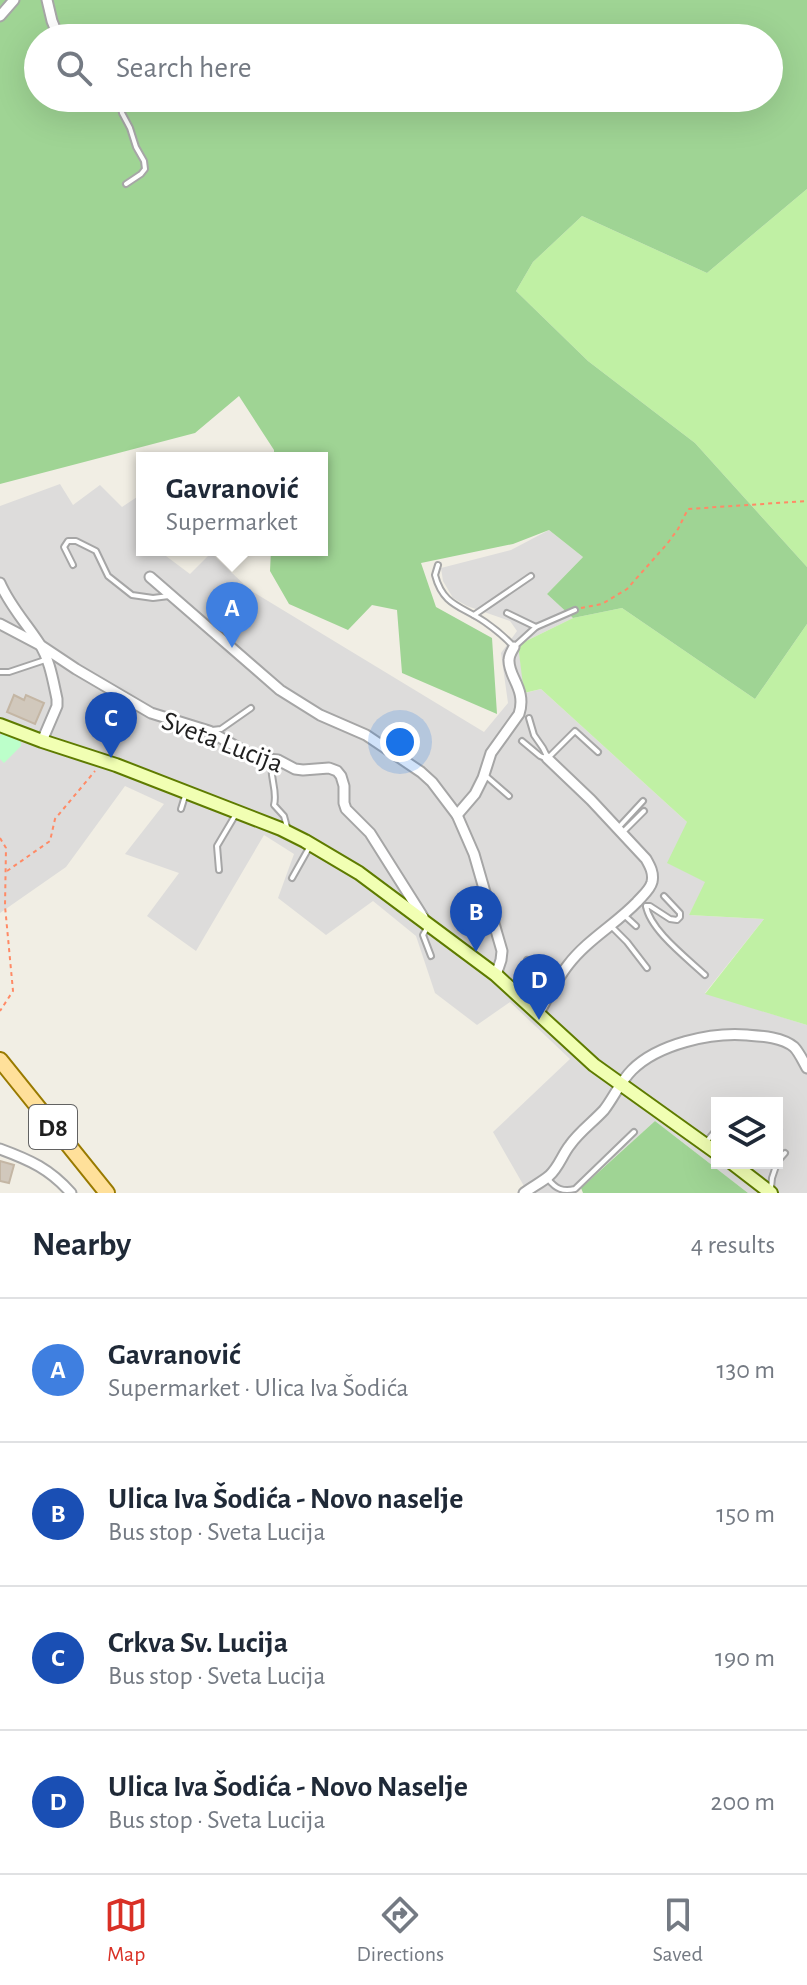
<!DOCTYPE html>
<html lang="en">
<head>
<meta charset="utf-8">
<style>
	:root { --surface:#fff; --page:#f2f2f3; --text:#1f2937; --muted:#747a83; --line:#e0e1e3; --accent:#d93025 }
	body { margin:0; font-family:"Alegreya Sans",sans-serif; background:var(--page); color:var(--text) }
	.controls { position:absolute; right:24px; bottom:24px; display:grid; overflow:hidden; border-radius:0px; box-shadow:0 8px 32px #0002 }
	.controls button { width:72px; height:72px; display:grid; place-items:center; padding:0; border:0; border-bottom:2px solid var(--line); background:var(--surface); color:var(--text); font:40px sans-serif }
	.you { position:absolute; left:400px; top:742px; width:28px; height:28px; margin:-20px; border:6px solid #fff; border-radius:50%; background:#1a73e8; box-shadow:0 0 0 12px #1a73e833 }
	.badge { display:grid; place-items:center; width:52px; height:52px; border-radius:50%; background:var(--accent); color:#fff; font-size:26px; font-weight:700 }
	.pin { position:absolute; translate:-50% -66px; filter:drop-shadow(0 2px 4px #0008) }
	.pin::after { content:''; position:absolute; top:42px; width:28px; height:24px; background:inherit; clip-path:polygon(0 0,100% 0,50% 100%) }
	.popup { position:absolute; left:136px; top:452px; width:192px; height:104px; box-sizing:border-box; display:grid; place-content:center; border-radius:0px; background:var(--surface); filter:drop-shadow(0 2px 6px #0005); font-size:26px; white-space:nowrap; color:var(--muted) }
	.popup b { font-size:30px; color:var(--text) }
	.popup::after { content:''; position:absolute; left:50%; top:100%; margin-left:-16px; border:16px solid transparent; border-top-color:var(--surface) }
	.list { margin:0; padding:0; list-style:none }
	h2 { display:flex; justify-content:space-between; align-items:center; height:104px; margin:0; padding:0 32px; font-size:34px }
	h2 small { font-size:26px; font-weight:400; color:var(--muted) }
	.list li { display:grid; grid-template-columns:52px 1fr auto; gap:24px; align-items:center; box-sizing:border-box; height:144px; padding:0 32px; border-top:2px solid var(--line) }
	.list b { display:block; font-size:30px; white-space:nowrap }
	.list p { margin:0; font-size:26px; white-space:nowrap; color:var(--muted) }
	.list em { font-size:26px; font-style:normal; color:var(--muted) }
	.icon { flex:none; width:44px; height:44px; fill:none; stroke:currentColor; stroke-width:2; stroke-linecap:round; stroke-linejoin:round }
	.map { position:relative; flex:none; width:807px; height:1193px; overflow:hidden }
	.search { position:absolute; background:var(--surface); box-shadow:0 8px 32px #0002; left:24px; right:24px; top:24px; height:88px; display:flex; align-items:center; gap:20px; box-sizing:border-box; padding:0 28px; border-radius:44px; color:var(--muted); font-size:30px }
	.sheet { height:680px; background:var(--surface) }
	nav { display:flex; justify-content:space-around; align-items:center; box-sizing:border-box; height:112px; border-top:2px solid var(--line); background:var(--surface); font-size:22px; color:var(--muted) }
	nav a { display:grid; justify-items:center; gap:4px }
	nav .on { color:var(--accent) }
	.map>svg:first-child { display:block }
	.residential { fill:#dddcdb; fill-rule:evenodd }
	.grass { fill:#c0f0a4 }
	.forest { fill:#9fd494; fill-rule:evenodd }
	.park { fill:#bcffca }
	.building { fill:#d1c8bc; stroke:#c4b6a4; stroke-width:2 }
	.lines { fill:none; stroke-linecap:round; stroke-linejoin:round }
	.lane-casing { stroke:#a6a6a6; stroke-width:8 }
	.street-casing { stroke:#a6a6a6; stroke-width:13 }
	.secondary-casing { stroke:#5e7b00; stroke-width:16 }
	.primary-casing { stroke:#997a00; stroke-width:18 }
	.path { stroke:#ff8a66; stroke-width:2; stroke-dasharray:4 4; stroke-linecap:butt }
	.lane { stroke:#fff; stroke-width:4 }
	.street { stroke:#fff; stroke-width:9 }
	.secondary { stroke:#f1ffb3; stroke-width:12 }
	.primary { stroke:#ffe09a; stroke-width:14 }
	.labels { text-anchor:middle; stroke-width:6; stroke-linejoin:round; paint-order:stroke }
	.shield { fill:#fff; stroke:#626262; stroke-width:2 }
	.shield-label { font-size:26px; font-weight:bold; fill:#1f1f1f }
	.street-label { font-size:28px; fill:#1f1f1f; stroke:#fff }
</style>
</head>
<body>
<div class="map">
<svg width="807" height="1193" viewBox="0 0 807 1193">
	<rect width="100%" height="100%" fill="#f1eee4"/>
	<path class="residential" d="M60 484 73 505 100 485 122 507 140 495 142 496V550H158L190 574 211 553 250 590 484 732 508 703 501 653 517 631 510 621 467 606 453 598 443 581 441 568 511 550 549 530 583 557 547 594 573 618 518 645 525 693 541 689 687 822 706 882 689 915 764 919 705 993 807 1025V1193H748L655 1121 575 1193H528L493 1132 570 1059 510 1002 477 1025 435 993 416 936 373 901 326 935 278 898 294 854 264 835 196 951 147 916 179 873 125 854 164 804 125 786 66 867 0 913V506ZM717 1103H777V1163H717Z"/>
	<g class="grass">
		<path d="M807 189V567L695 443 588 361 516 291 533 262 582 216 707 273Z"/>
		<path d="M622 608 755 699 807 624V1025L705 994 764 919 689 915 705 882 667 863 687 822 541 689 524 693 518 645 573 618Z"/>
	</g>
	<g class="forest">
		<path d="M0 0H807V189L707 273 582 216 533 262 516 291 588 361 695 443 807 567V624L755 699 622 608 573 618 547 594 583 557 549 530 513 544 421 563 436 607 492 638 497 714 402 673 397 610 372 605 348 630 289 604 270 571 271 550H322V458H274V450L239 396 195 433 0 484ZM38 38H769V98H38Z"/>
		<path d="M655 1121 748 1193H583L581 1188Z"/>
	</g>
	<path class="park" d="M3 733 21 742V746L4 763 0 759V736Z"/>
	<g class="building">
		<path d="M14 695 24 700 26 695 44 703 35 724 7 712Z"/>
		<path d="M0 1161 14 1165 9 1183 0 1181Z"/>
	</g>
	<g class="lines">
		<defs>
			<g id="lane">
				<path d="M119 98 122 113 130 128 136 147 144 161 145 169 141 174 126 184"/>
				<path d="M73 565 64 547 68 541H76L96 551 108 576 132 595 153 598 169 596"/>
				<path d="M438 565 435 575C443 606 462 606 485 622 495 629 505 637 514 647L536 627 575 610"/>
				<path d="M507 613 536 627"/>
				<path d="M474 615 531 576"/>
				<path d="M0 672H9L45 660"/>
				<path d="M529 718 534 735 543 748 547 756"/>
				<path d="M212 730 221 729 251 708"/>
				<path d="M522 741 540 756 545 758"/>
				<path d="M548 758 575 731 598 752"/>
				<path d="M272 762C269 777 278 790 274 805L284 816 287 827"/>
				<path d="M486 776 509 796"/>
				<path d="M181 809 185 796"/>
				<path d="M618 828 643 801"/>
				<path d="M623 832 644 811"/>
				<path d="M219 870 217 846 236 814"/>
				<path d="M292 878 310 846"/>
				<path d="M646 906C650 930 687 958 705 975"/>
				<path d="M646 906H650L670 919 677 920 680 917V913L664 896"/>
				<path d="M624 915 636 926"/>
				<path d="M612 927 627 942 647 968"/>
				<path d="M427 928 423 935 431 956"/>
				<path d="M527 960 553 987"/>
				<path d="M777 1130 779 1129"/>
				<path d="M706 1142 717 1129"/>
				<path d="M777 1162 785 1153"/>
				<path d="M548 1179C556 1189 563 1192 575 1189L634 1132"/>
				<path d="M771 1188 772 1178 777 1163"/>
			</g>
			<g id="street">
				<path d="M47 0 52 21 59 38"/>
				<path d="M0 16 14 0"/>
				<path d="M150 577 280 690 320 715 366 735 421 772 432 782 457 815 474 854 502 951 501 960 496 975"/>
				<path d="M0 583C10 606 26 623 39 643 50 660 53 681 57 699V706L42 741"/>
				<path d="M0 624 40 645 76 669 151 713 209 731 256 758 278 760 295 769 303 770 329 768 337 771 341 776 344 786V803L346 809 370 833 423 917"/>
				<path d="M457 815 475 794 483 778 491 753 519 714C527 689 508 677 509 660 509 655 512 651 514 647"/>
				<path d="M539 1013C548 997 557 979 568 965 587 940 616 924 637 902 642 896 650 890 652 882 654 873 650 866 646 859L591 800 547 758"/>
				<path d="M0 1149C30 1160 50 1169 71 1193"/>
				<path d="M524 1193C532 1187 542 1182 549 1176 559 1167 562 1155 570 1145 579 1132 593 1122 604 1110 614 1097 620 1082 632 1070 658 1044 711 1032 747 1035 761 1036 782 1037 794 1047 799 1052 803 1061 807 1068"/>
			</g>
			<g id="secondary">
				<path d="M0 725 42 741 116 765 281 829 305 841 359 873 496 975 594 1065 717 1153"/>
				<path d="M732 1163 771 1193"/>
			</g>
			<path id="primary" d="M0 1060 107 1193"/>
		</defs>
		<use href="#lane" class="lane-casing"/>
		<use href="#street" class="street-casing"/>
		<use href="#secondary" class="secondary-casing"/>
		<use href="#primary" class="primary-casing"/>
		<g class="path">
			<path d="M581 608 602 604 627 589 667 544 678 529 688 509 807 501"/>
			<path d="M0 838 6 848 5 906 13 991 0 1011"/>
			<path d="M7 871 50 841 55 819 95 771"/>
		</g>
		<use href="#lane" class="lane"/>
		<use href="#street" class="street"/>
		<use href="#secondary" class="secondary"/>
		<use href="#primary" class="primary"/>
	</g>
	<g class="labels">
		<rect class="shield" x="29" y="1105" width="48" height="44" rx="6"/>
		<g class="shield-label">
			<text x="53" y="1136">D8</text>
		</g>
		<g class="street-label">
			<text transform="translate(223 741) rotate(21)" y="10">Sveta Lucija</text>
		</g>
	</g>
</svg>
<div class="controls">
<button><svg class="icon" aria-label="layers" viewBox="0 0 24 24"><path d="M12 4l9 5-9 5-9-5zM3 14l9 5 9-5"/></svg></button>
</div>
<div class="you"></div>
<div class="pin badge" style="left:232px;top:648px;background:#3f7fe0">A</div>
<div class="popup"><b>Gavranović</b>Supermarket</div>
<div class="pin badge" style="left:476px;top:952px;background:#1a4fb4">B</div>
<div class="pin badge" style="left:111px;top:758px;background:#1a4fb4">C</div>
<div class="pin badge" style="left:539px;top:1020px;background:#1a4fb4">D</div>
<div class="search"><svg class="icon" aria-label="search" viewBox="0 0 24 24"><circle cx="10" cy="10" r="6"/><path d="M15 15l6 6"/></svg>Search here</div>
</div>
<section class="sheet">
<h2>Nearby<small>4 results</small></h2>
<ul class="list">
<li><span class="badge" style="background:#3f7fe0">A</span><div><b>Gavranović</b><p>Supermarket · Ulica Iva Šodića</p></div><em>130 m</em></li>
<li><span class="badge" style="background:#1a4fb4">B</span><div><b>Ulica Iva Šodića - Novo naselje</b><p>Bus stop · Sveta Lucija</p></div><em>150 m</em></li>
<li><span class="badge" style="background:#1a4fb4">C</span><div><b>Crkva Sv. Lucija</b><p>Bus stop · Sveta Lucija</p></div><em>190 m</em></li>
<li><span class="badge" style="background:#1a4fb4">D</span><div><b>Ulica Iva Šodića - Novo Naselje</b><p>Bus stop · Sveta Lucija</p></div><em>200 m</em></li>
</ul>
</section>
<nav>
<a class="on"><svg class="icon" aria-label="map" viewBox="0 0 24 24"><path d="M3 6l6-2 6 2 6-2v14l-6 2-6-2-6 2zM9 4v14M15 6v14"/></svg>Map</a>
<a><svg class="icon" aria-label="directions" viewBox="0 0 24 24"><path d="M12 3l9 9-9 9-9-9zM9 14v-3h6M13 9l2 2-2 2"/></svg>Directions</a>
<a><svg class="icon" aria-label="saved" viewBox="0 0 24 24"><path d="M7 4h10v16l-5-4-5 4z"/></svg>Saved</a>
</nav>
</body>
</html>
